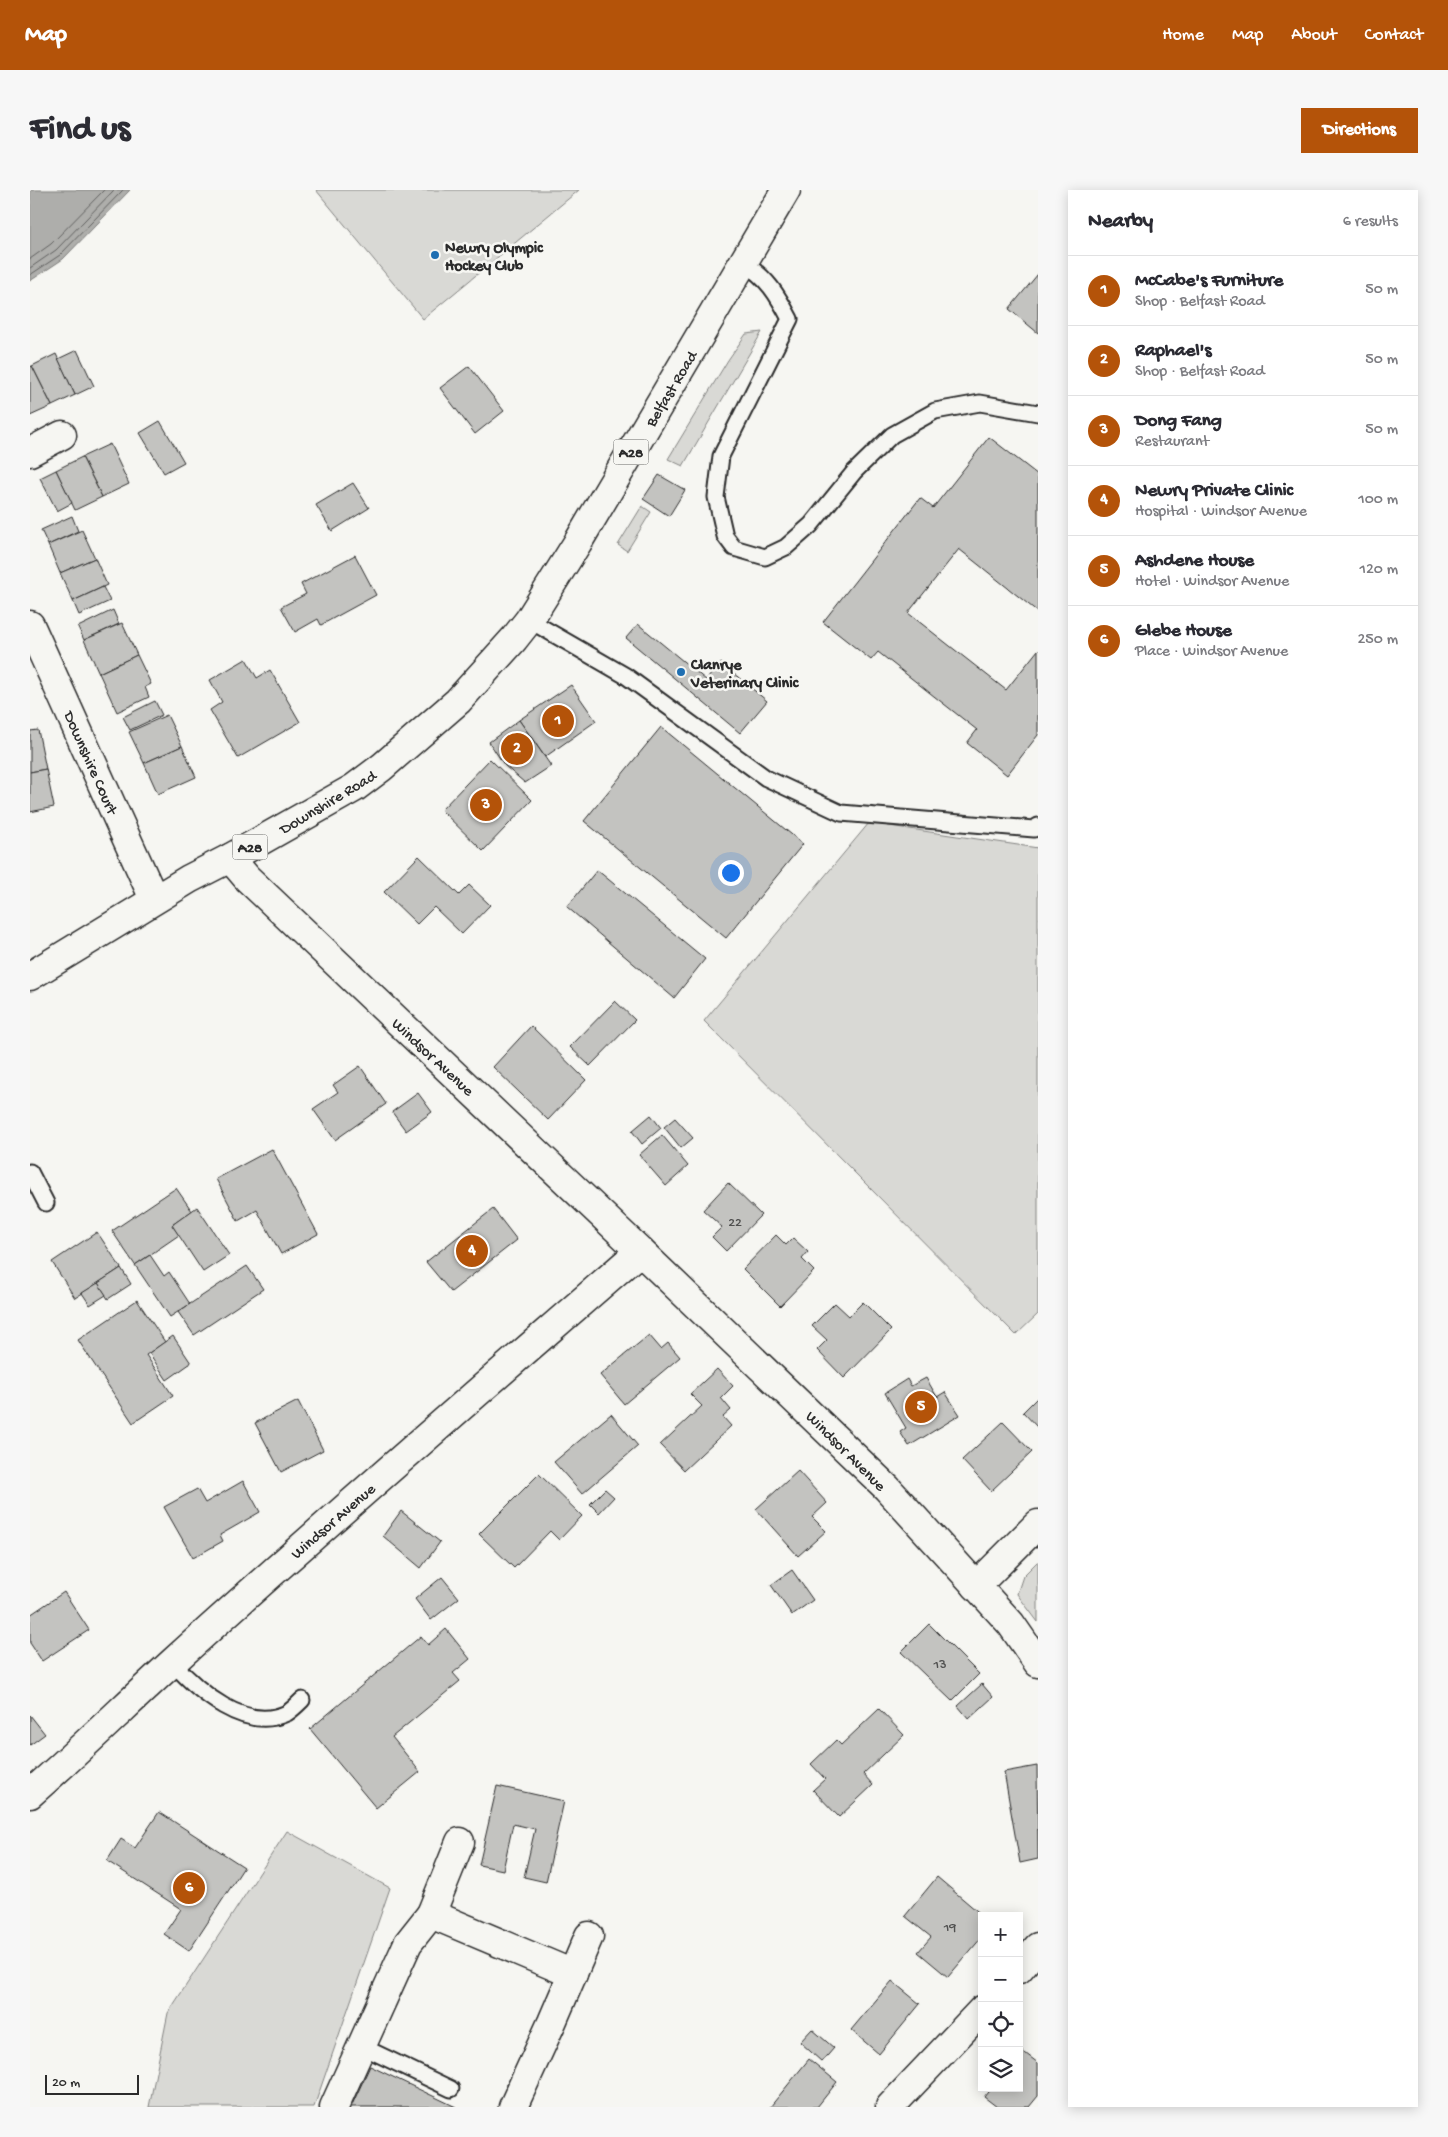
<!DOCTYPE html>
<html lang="en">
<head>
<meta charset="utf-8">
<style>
	:root { --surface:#fff; --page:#f7f7f7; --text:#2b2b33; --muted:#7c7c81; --line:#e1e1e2; --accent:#b45309 }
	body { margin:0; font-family:"Gochi Hand",sans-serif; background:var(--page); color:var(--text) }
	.controls { position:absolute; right:15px; bottom:15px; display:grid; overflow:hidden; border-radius:0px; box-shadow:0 2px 12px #0003 }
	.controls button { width:45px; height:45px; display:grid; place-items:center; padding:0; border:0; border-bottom:1px solid var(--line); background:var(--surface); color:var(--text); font:25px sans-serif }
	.scale { position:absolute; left:15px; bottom:12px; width:94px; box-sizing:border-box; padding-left:5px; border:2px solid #2b2b2b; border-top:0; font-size:14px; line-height:18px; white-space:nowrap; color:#2b2b2b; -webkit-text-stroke:4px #f6f6f2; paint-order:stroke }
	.you { position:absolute; left:700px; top:682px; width:18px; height:18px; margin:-12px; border:4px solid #fff; border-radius:50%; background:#1a73e8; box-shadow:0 0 0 8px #1a73e833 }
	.badge { display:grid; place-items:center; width:32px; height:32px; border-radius:50%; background:var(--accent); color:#fff; font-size:16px; font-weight:700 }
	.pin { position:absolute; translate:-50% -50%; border:2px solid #fff; box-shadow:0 1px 5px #0006 }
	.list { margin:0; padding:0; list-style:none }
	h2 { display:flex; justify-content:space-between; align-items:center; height:65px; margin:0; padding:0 20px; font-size:21px }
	h2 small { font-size:16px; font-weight:400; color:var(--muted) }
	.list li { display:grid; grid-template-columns:32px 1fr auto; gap:15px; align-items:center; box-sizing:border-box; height:70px; padding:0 20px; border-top:1px solid var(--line) }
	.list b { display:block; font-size:19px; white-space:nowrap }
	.list p { margin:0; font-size:16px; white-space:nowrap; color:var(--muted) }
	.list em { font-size:16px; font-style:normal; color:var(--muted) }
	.icon { flex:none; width:28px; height:28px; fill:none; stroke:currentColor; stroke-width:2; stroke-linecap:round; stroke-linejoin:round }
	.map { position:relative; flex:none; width:1008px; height:1917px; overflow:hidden; border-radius:0px }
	header { display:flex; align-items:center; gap:30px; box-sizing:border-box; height:70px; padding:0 25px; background:var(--accent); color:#fff }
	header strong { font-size:24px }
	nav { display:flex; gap:28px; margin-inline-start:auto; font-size:18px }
	.intro { display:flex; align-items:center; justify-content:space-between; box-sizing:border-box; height:120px; padding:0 30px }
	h1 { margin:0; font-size:35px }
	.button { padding:12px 22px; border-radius:0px; background:var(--accent); color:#fff; font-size:18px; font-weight:700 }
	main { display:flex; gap:30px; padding:0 30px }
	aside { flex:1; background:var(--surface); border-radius:0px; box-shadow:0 2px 12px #0003 }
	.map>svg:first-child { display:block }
	.green { fill:#d9d9d5; stroke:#828280 }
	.water { fill:#aeaeab; stroke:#7a7a78 }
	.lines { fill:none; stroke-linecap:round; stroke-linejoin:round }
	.shore { stroke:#5f5f5e; stroke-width:1 }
	.building { fill:#c3c3c0; stroke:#2b2b2b }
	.lane-casing { stroke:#2b2b2b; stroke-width:19 }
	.street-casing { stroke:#2b2b2b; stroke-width:31 }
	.highway-casing { stroke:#2b2b2b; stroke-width:31 }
	.lane { stroke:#f6f6f2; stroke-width:15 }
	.street { stroke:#f6f6f2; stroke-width:28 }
	.highway { stroke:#f6f6f2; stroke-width:28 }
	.poi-dot { fill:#1f6fb2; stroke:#f6f6f2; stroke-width:2 }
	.labels { text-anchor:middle; stroke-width:5; stroke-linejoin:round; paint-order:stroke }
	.number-label { font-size:14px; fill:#515150 }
	.shield { fill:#f6f6f2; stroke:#686867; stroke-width:1 }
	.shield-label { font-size:15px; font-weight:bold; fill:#2b2b2b }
	.poi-label { font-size:16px; font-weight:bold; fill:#2b2b2b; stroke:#f6f6f2; text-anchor:start }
	.street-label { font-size:16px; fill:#2b2b2b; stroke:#f6f6f2 }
</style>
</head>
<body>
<header>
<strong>Map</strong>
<nav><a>Home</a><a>Map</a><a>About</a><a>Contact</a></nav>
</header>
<div class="intro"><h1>Find us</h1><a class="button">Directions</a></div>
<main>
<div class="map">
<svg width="1008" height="1917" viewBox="0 0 1008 1917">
	<rect width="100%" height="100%" fill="#f6f6f2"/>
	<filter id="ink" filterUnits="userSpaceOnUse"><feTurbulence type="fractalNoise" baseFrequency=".02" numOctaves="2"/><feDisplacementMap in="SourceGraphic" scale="10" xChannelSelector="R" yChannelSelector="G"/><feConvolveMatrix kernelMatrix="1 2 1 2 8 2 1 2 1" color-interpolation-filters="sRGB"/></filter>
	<g filter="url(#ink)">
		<g class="green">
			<path d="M286 0H549L393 129Z"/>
			<path d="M732 142 653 276 638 269 698 170 716 144Z"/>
			<path d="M612 316 621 322 597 361 588 355Z"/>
			<path d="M839 633 1008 658V1124L986 1145 674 831Z"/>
			<path d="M1008 1371V1432L987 1404 993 1386Z"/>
			<path d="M257 1641 360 1698 284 1917H119L138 1823Z"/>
		</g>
		<path class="water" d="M2 0H100L33 69 0 91V2Z"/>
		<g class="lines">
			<g class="shore">
				<path d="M0 69 21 54 74 0"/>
				<path d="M0 78 26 60 84 0"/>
				<path d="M0 85 30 65 93 0"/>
			</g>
		</g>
		<g class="building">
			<path d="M1008 84V143L979 119Z"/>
			<path d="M47 160 64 196 45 205 28 169Z"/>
			<path d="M26 164 45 205 22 216 2 176Z"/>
			<path d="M2 176 22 216 0 226V177Z"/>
			<path d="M439 176 474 221 445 244 410 198Z"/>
			<path d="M130 231 154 272 134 283 110 243Z"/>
			<path d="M959 247 1008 285V422L929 359 878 423 976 500 1008 460V545L977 585 937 553 947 540 848 462 841 470 793 432 890 308 903 318Z"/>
			<path d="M80 254 99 294 72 307 52 267Z"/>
			<path d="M52 267 72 307 45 320 26 280Z"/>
			<path d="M26 280 42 313 27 321 10 288Z"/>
			<path d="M629 285 655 300 639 326 613 309Z"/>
			<path d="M323 293 339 318 302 341 286 315Z"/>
			<path d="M42 326 48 341 18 355 11 340Z"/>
			<path d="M52 340 65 368 30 383 18 355Z"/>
			<path d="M325 365 346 405 291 435 288 429 265 442 251 417 276 404 271 394Z"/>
			<path d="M65 368 77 395 43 411 30 383Z"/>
			<path d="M73 397 80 411 49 425 43 411Z"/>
			<path d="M83 420 89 434 54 450 48 437Z"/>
			<path d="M92 433 107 465 69 483 54 450Z"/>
			<path d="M608 434 676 490 691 473 737 511 710 543 596 448Z"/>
			<path d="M107 465 121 494 115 497 119 507 87 522 69 483Z"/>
			<path d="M216 469 227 488 240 480 270 532 208 568 180 520 192 512 180 490Z"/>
			<path d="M541 495 566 531 515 567 489 530Z"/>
			<path d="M125 511 132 525 100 540 93 527Z"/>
			<path d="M137 525 152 556 114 573 99 542Z"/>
			<path d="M489 530 521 576 495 593 475 576 459 552Z"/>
			<path d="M631 537 773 654 696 748 554 631Z"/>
			<path d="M8 540 16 579 0 582V541Z"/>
			<path d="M152 556 166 587 128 604 114 573Z"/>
			<path d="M460 569 502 610 453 661 411 620Z"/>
			<path d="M16 579 24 617 0 622V582Z"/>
			<path d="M389 666 429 705 439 695 460 715 432 744 404 717 387 734 354 702Z"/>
			<path d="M567 680 675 769 644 808 537 717Z"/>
			<path d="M585 811 605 830 560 876 540 857Z"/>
			<path d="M501 836 556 890 518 930 463 877Z"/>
			<path d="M330 876 356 914 305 950 283 919 308 902 303 895Z"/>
			<path d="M388 903 402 922 376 941 362 922Z"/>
			<path d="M621 925 631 938 612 954 602 941Z"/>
			<path d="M645 928 663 948 651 958 634 937Z"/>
			<path d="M632 945 658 976 636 996 609 965Z"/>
			<path d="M242 959 288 1044 251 1064 227 1020 208 1031 186 989Z"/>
			<path d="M698 993 731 1025 696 1061 682 1047 692 1037 673 1020Z"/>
			<path d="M146 998 162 1021 142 1035 149 1045 105 1075 82 1041Z"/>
			<path d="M167 1017 199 1065 173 1082 142 1035Z"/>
			<path d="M463 1019 487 1050 421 1102 396 1072Z"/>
			<path d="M67 1042 91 1078 45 1108 22 1072Z"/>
			<path d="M746 1045 756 1055 763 1048 778 1062 772 1069 784 1081 750 1116 713 1079Z"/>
			<path d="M120 1065 134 1086 139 1082 160 1114 140 1127 105 1075Z"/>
			<path d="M217 1076 233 1099 164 1145 148 1122Z"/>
			<path d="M91 1078 101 1094 78 1109 68 1093Z"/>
			<path d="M68 1093 76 1105 60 1115 52 1103Z"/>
			<path d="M107 1110 135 1152 116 1165 143 1206 103 1233 48 1150Z"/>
			<path d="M833 1112 861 1140 814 1188 787 1160 797 1150 782 1136 805 1113 819 1126Z"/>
			<path d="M619 1145 631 1159 638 1153 650 1167 594 1214 570 1185Z"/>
			<path d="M143 1146 161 1173 137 1190 119 1163Z"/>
			<path d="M687 1179 703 1196 691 1208 701 1220 693 1227 701 1236 654 1280 630 1255 672 1216 660 1204Z"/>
			<path d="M896 1188 907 1207 915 1202 930 1225 879 1256 870 1242 876 1238 855 1203 877 1189 881 1196Z"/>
			<path d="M1008 1207V1238L993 1222Z"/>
			<path d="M268 1211 293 1260 251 1282 225 1233Z"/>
			<path d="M581 1224 608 1256 552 1304 524 1272Z"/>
			<path d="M973 1232 1002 1262 961 1301 932 1270Z"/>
			<path d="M768 1281 797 1313 782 1327 796 1341 768 1366 726 1319Z"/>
			<path d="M509 1284 552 1326 529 1350 520 1341 484 1378 449 1344Z"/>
			<path d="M213 1291 230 1322 190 1345 193 1351 163 1368 134 1317 167 1299 175 1313Z"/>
			<path d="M575 1299 584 1307 569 1323 560 1314Z"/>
			<path d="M371 1321 410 1352 391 1378 353 1346Z"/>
			<path d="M762 1380 783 1410 762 1425 741 1395Z"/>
			<path d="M412 1387 429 1408 401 1430 385 1409Z"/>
			<path d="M34 1402 59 1440 12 1471 0 1453V1425Z"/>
			<path d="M899 1434 949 1484 922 1511 871 1462Z"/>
			<path d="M416 1439 440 1469 423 1483 430 1491 362 1547 390 1582 346 1618 280 1539 391 1446 398 1455Z"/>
			<path d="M952 1494 963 1507 939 1529 928 1516Z"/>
			<path d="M849 1519 874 1545 833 1584 843 1595 809 1627 783 1600 795 1589 781 1574 806 1550 811 1555Z"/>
			<path d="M0 1525 15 1544 0 1555Z"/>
			<path d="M1007 1576 1008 1669 990 1673 974 1582Z"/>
			<path d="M467 1596 534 1611 516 1692 494 1687 505 1639 483 1634 473 1680 449 1675Z"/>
			<path d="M129 1622 214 1677 159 1761 134 1744 151 1719 77 1671 91 1649 105 1658Z"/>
			<path d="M907 1687 953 1726 952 1747 918 1787 888 1762 901 1747 875 1726Z"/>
			<path d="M862 1791 890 1814 849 1864 821 1840Z"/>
			<path d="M782 1839 804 1858 792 1872 770 1852Z"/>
			<path d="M991 1860 1008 1873V1906L999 1917H967L954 1907 961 1898H989Z"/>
			<path d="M779 1869 807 1892 787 1917H740Z"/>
			<path d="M340 1876 426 1917H321Z"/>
		</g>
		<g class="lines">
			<defs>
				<g id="lane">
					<path d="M714 73C738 89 747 104 760 129L691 266 686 307 695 346 704 358 735 367 756 357 781 335 824 282 862 245 905 221 950 213 1008 223"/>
					<path d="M499 430 596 486 736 588 811 623 1004 639 1008 636"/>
					<path d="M0 982 16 1013"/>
					<path d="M142 1472C168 1501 215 1543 257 1523 262 1520 268 1514 272 1510"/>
					<path d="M331 1856 421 1899"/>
				</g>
				<g id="street">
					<path d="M0 262 32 245"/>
					<path d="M0 435 124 709"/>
					<path d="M610 1061 857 1298 981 1434 1008 1473"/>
					<path d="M946 1396 1008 1334"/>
					<path d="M0 1604C49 1561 96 1515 144 1471 297 1332 454 1197 610 1061L217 688 200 668"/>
					<path d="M430 1652 401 1724 543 1784"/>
					<path d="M989 1779 1008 1757"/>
					<path d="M304 1917 378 1753 401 1724"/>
					<path d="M483 1917 522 1832 559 1746"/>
					<path d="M860 1917 952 1820"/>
				</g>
				<path id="highway" d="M0 786 159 689 200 668 324 598 352 577 428 511 484 449 499 430 548 352 756 0"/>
			</defs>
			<use href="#lane" class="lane-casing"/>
			<use href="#street" class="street-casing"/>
			<use href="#highway" class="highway-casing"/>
			<use href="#lane" class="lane"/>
			<use href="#street" class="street"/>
			<use href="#highway" class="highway"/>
		</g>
	</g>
	<g class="poi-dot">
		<circle cx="405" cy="65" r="5"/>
		<circle cx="651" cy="482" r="5"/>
	</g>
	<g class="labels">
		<g class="number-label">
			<text x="705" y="1036">22</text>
			<text x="910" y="1478">13</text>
			<text x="920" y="1741">19</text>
		</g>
		<g class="shield">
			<rect x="583.5" y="249.5" width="35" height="25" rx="4"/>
			<rect x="202.5" y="644.5" width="35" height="25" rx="4"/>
		</g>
		<g class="shield-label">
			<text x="601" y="267">A28</text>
			<text x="220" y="662">A28</text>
		</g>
		<g class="poi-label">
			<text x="415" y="62">Newry Olympic<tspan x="415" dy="18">Hockey Club</tspan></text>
			<text x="661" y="479">Clanrye<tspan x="661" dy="18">Veterinary Clinic</tspan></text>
		</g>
		<g class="street-label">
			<text transform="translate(640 198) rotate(-59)" y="6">Belfast Road</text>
			<text transform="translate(62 572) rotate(66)" y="6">Downshire Court</text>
			<text transform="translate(297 611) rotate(-31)" y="6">Downshire Road</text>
			<text transform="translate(404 866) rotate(43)" y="6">Windsor Avenue</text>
			<text transform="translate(817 1260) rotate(45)" y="6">Windsor Avenue</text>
			<text transform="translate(302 1330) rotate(-41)" y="6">Windsor Avenue</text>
		</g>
	</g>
</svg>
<div class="controls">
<button>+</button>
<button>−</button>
<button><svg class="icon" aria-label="locate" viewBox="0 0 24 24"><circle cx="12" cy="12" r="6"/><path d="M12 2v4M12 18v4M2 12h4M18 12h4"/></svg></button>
<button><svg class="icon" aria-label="layers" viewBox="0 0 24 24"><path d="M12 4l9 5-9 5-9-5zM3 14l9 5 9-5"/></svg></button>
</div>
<div class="scale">20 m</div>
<div class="you"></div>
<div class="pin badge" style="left:528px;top:531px">1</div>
<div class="pin badge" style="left:487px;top:559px">2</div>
<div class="pin badge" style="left:456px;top:615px">3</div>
<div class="pin badge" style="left:442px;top:1061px">4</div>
<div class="pin badge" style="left:891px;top:1217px">5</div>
<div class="pin badge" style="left:159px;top:1698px">6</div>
</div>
<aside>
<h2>Nearby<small>6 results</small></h2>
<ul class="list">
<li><span class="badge">1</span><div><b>McCabe's Furniture</b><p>Shop · Belfast Road</p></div><em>50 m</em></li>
<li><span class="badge">2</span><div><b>Raphael's</b><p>Shop · Belfast Road</p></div><em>50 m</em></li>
<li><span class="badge">3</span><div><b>Dong Fang</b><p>Restaurant</p></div><em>50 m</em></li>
<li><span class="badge">4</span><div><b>Newry Private Clinic</b><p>Hospital · Windsor Avenue</p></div><em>100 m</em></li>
<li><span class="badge">5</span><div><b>Ashdene House</b><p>Hotel · Windsor Avenue</p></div><em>120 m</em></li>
<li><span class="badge">6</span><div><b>Glebe House</b><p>Place · Windsor Avenue</p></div><em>250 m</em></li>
</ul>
</aside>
</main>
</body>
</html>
